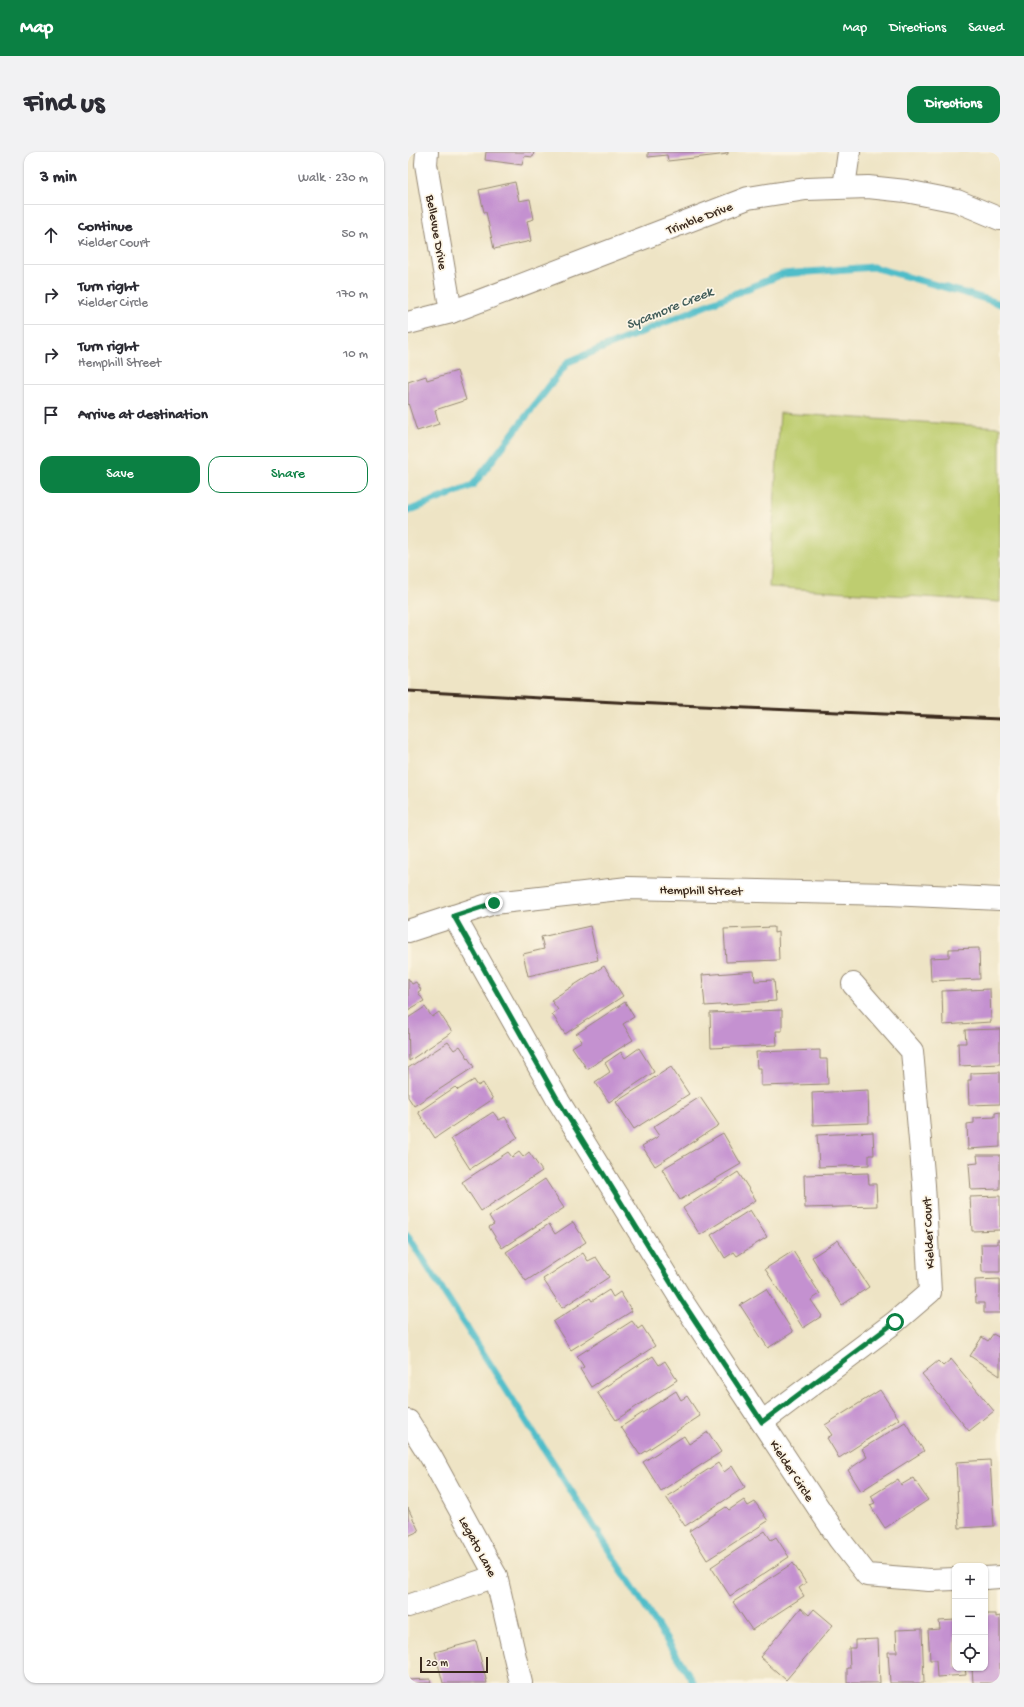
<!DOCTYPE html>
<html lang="en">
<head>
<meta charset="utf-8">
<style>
	:root { --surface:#fff; --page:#f2f2f3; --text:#2b2b33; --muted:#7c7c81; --line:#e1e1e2; --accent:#0b8043 }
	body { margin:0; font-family:"Gochi Hand",sans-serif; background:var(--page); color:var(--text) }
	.controls { position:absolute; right:12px; bottom:12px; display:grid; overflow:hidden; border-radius:8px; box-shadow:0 1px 3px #0004 }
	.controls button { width:36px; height:36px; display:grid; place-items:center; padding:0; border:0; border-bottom:1px solid var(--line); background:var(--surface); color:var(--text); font:20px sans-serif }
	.scale { position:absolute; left:12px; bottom:10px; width:68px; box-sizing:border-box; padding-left:4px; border:2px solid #3b2a1e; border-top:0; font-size:11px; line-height:14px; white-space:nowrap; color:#3b2a1e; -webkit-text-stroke:3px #fcf5e5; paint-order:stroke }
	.stop { position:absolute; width:12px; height:12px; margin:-9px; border:3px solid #0b8043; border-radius:50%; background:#fff }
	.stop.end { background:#0b8043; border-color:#fff; box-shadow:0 1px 4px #0008 }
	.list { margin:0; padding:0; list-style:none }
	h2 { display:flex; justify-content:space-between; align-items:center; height:52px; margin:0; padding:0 16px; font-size:17px }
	h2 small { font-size:13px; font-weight:400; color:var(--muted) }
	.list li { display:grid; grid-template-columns:26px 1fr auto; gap:12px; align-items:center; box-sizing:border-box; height:60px; padding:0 16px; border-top:1px solid var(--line) }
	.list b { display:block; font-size:15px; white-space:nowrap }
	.list p { margin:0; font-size:13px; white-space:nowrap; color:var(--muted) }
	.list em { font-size:13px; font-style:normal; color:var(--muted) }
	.actions { display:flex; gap:8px; padding:12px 16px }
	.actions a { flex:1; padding:9px 0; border:1px solid var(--accent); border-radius:12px; text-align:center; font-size:14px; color:var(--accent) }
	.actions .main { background:var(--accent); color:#fff }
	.icon { flex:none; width:22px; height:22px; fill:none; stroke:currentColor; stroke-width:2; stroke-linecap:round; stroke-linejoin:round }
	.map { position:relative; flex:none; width:592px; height:1531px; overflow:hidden; border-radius:12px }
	header { display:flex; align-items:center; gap:24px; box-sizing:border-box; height:56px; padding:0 20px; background:var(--accent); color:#fff }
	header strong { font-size:19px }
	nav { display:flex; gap:22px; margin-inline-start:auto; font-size:14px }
	.intro { display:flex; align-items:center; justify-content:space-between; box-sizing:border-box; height:96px; padding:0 24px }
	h1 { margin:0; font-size:28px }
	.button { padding:10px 18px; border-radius:12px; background:var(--accent); color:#fff; font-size:14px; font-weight:700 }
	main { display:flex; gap:24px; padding:0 24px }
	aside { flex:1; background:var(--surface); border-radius:12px; box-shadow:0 1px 3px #0004 }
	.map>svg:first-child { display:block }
	.green { fill:#becd6f; stroke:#7c7c46 }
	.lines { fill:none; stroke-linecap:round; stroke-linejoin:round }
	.stream { stroke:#50bdc9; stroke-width:7 }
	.building { fill:#c491d0 }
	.street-casing { stroke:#948772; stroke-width:24 }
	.secondary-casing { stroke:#948772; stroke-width:24 }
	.street { stroke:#fff; stroke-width:22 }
	.secondary { stroke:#fff; stroke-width:22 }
	.rail { stroke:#3b2a1e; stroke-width:3 }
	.route { stroke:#0b8043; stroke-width:5 }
	.labels { text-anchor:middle; stroke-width:3.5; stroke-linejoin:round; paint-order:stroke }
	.street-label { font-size:13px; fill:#3b2a1e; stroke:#fcf5e5 }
	.water-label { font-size:14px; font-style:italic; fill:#425d5a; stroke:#fcf5e5 }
</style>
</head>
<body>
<header>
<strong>Map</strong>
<nav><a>Map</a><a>Directions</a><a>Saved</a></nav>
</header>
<div class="intro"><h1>Find us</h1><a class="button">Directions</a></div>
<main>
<aside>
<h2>3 min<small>Walk · 230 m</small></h2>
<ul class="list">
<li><svg class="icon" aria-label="ahead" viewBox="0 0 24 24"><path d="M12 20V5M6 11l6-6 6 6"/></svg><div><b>Continue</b><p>Kielder Court</p></div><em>50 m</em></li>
<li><svg class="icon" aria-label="right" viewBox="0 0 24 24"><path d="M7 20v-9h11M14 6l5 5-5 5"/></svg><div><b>Turn right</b><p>Kielder Circle</p></div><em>170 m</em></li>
<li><svg class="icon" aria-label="right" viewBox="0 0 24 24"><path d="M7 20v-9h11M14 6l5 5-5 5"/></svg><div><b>Turn right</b><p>Hemphill Street</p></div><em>10 m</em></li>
<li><svg class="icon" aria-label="arrive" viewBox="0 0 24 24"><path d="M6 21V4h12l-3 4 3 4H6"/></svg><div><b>Arrive at destination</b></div></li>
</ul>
<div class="actions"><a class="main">Save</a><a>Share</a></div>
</aside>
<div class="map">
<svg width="592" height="1531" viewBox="0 0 592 1531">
	<rect width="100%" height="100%" fill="#fcf5e5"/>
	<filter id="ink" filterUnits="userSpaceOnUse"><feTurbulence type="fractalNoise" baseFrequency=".025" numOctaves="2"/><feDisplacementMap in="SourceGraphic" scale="8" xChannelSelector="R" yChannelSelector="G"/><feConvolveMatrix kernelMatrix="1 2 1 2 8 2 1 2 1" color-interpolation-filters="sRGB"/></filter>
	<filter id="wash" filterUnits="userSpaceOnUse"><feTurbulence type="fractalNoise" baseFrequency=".012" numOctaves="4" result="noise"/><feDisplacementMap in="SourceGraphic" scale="16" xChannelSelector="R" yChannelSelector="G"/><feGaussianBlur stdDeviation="0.9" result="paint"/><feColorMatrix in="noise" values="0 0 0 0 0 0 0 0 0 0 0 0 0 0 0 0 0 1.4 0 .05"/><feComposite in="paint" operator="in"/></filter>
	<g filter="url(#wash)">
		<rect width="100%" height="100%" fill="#eee4c5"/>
		<path class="green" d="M372 261 592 275V450L361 435Z"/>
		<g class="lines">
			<g class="stream">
				<path d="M0 359 65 333 160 210 375 122 465 115 581 148 592 152"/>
				<path d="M0 1084 286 1531"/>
			</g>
		</g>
		<g id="blocks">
			<g class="building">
				<path d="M78 0H126L125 5 116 4 114 13 77 8Z"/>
				<path d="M240 0H320V2L260 9 259 3 240 5Z"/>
				<path d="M107 30 111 49 122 47 126 67 119 69 123 89 86 97 78 60H76L71 38Z"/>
				<path d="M49 219 58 248 27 258 31 272 9 279 0 251V230L18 224 19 228Z"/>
				<path d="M182 774 190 808 120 824 115 802 136 797 133 785Z"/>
				<path d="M366 775V781L370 780 371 808 318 810 316 777Z"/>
				<path d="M571 796 572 827 523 829 522 806 541 805V797Z"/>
				<path d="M196 814 215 844 157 882 144 862 150 858 143 848Z"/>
				<path d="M346 819 347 829 366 828 368 849 297 854 294 823Z"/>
				<path d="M0 826 4 832 8 830 13 838 10 840 16 849 0 858Z"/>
				<path d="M582 837 583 870 535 873 534 839Z"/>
				<path d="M217 850 226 865 215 872 225 888 179 917 164 895 174 889 168 882Z"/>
				<path d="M17 855 24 865 31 860 44 880 1 909 0 866Z"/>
				<path d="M374 858V879H368L369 893 303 896 302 861Z"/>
				<path d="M592 877V912L551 914 550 891H558L557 878Z"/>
				<path d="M40 890 46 898 52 894 66 915 6 954 0 945V916Z"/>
				<path d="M231 896 246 920 201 950 187 930 202 920 197 911 213 900 217 906Z"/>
				<path d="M412 898V907H419L420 932 353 934V916H349L348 900Z"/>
				<path d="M263 915 281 942 226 977 208 950Z"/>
				<path d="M592 920V952L561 953 560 928H563V921Z"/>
				<path d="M66 928 70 934 75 931 85 947 27 986 10 960 47 935 50 938Z"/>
				<path d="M460 938 461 971 405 973 404 941Z"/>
				<path d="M292 945 311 973 247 1014 234 994 251 984 245 975Z"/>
				<path d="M85 960 91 968 97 965 110 986 62 1017 43 987Z"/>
				<path d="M592 960V995L560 997 559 972 566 971V966L587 965V961Z"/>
				<path d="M465 980 466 1003H461V1013L411 1015 409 983Z"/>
				<path d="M315 981 333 1012 272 1048 254 1017Z"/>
				<path d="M100 1000 104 1005 111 1000 115 1005 121 1000 134 1019 73 1059 54 1030Z"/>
				<path d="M569 1003H592V1037L563 1038 561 1012 570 1011Z"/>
				<path d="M330 1020 348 1048 292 1083 275 1056Z"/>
				<path d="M460 1021 461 1032H468L469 1054 397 1056 396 1023Z"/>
				<path d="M137 1027 156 1056 94 1096 81 1075 86 1072 81 1064Z"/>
				<path d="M592 1044V1078L564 1079 562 1045Z"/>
				<path d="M342 1058 359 1085 329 1104 326 1100 317 1106 303 1083Z"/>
				<path d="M165 1070 178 1090 118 1129 98 1100 141 1072 147 1082Z"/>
				<path d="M430 1088 461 1135 434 1153 404 1105Z"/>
				<path d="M589 1088H592V1120H574L573 1092H589Z"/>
				<path d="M385 1099 412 1142 403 1148 414 1164 395 1176 357 1117Z"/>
				<path d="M175 1101 180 1109 188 1105 201 1125 154 1156 135 1127Z"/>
				<path d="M592 1127V1161H576V1151H568L567 1128Z"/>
				<path d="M358 1137 385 1180 360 1196 332 1153Z"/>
				<path d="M201 1138 205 1145 212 1140 224 1159 163 1198 145 1170 182 1146 184 1149Z"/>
				<path d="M224 1169 230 1177 234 1174 247 1194 183 1235 172 1217 176 1215 169 1204Z"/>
				<path d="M585 1182 592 1186V1224L562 1204 574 1185 580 1189Z"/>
				<path d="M245 1204 251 1213 257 1209 269 1228 208 1268 189 1240Z"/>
				<path d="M543 1207 586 1259 561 1279 514 1222 530 1209 535 1214Z"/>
				<path d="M472 1238 491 1267 431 1306 419 1286 424 1283 417 1273Z"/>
				<path d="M268 1239 273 1248 279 1244 292 1264 232 1303 213 1275Z"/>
				<path d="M497 1270 516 1299 453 1339 440 1318 459 1305 454 1297Z"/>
				<path d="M300 1280 313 1300 253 1339 235 1310 276 1284 281 1292Z"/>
				<path d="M582 1308 586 1374 551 1376 548 1310Z"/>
				<path d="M310 1311 316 1320 324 1314 337 1335 277 1374 258 1345Z"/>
				<path d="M505 1326 520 1348 477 1376 462 1353 467 1351 463 1344 490 1327 493 1333Z"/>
				<path d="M336 1348 340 1354 347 1350 360 1369 299 1408 281 1379 318 1355 321 1358Z"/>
				<path d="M0 1356 11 1379 0 1384Z"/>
				<path d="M357 1379 363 1388 368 1385 381 1405 322 1444 303 1415Z"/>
				<path d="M385 1411 398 1431 391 1436 396 1444 344 1478 325 1450Z"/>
				<path d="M393 1456 401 1463 406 1457 425 1473 378 1528 352 1505Z"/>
				<path d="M579 1462H588V1465L592 1464V1531H565L564 1516H577V1465L579 1464Z"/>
				<path d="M547 1468V1516H557L558 1523 529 1525 528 1508H522L520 1478 532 1477 531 1469Z"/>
				<path d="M514 1477 516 1531H482L480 1500H489L488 1478Z"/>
				<path d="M470 1487 472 1531H439V1516H442L441 1496H447V1488Z"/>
				<path d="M68 1489 79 1531H35L27 1500Z"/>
				<path d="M22 1527 23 1531H0V1528Z"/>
			</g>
		</g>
	</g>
	<g filter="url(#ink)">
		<use href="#blocks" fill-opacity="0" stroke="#948772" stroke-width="1"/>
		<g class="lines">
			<defs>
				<g id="street">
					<path d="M19 0 18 12 43 160"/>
					<path d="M436 35 441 0"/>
					<path d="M0 171 43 160 340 46 398 37 460 35 498 39 549 49 592 67"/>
					<path d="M46 764 151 950 274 1149 431 1387 459 1423 521 1428 547 1427"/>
					<path d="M0 1269 23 1305 88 1424 113 1531"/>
					<path d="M354 1270 487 1170 522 1140 516 1033 504 899 445 832"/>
					<path d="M577 1426 592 1425"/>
					<path d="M0 1454 88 1424"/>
				</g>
				<path id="secondary" d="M0 779 86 751 220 736 481 742 592 747"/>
			</defs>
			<use href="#street" class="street-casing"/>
			<use href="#secondary" class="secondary-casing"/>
			<use href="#street" class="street"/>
			<use href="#secondary" class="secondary"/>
			<path class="rail" d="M0 539 226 551 592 567"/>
		</g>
	</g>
	<g class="lines" filter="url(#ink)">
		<path class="route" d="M86 751 46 764 151 950 274 1149 354 1270 487 1170"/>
	</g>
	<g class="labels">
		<g class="street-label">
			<text transform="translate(291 65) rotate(-21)" y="5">Trimble Drive</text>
			<text transform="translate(30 80) rotate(80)" y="5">Bellevue Drive</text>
			<text transform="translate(293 737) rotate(1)" y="5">Hemphill Street</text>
			<text transform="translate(519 1081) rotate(-93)" y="5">Kielder Court</text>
			<text transform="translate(385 1318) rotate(57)" y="5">Kielder Circle</text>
			<text transform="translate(71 1394) rotate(62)" y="5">Legato Lane</text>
		</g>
		<g class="water-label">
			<text transform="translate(261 155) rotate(-22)" y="5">Sycamore Creek</text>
		</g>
	</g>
</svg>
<div class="controls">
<button>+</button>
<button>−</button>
<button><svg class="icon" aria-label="locate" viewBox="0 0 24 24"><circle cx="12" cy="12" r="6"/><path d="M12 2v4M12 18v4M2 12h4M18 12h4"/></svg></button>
</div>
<div class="scale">20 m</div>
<div class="stop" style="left:487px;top:1170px"></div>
<div class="stop end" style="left:86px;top:751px"></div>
</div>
</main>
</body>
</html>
